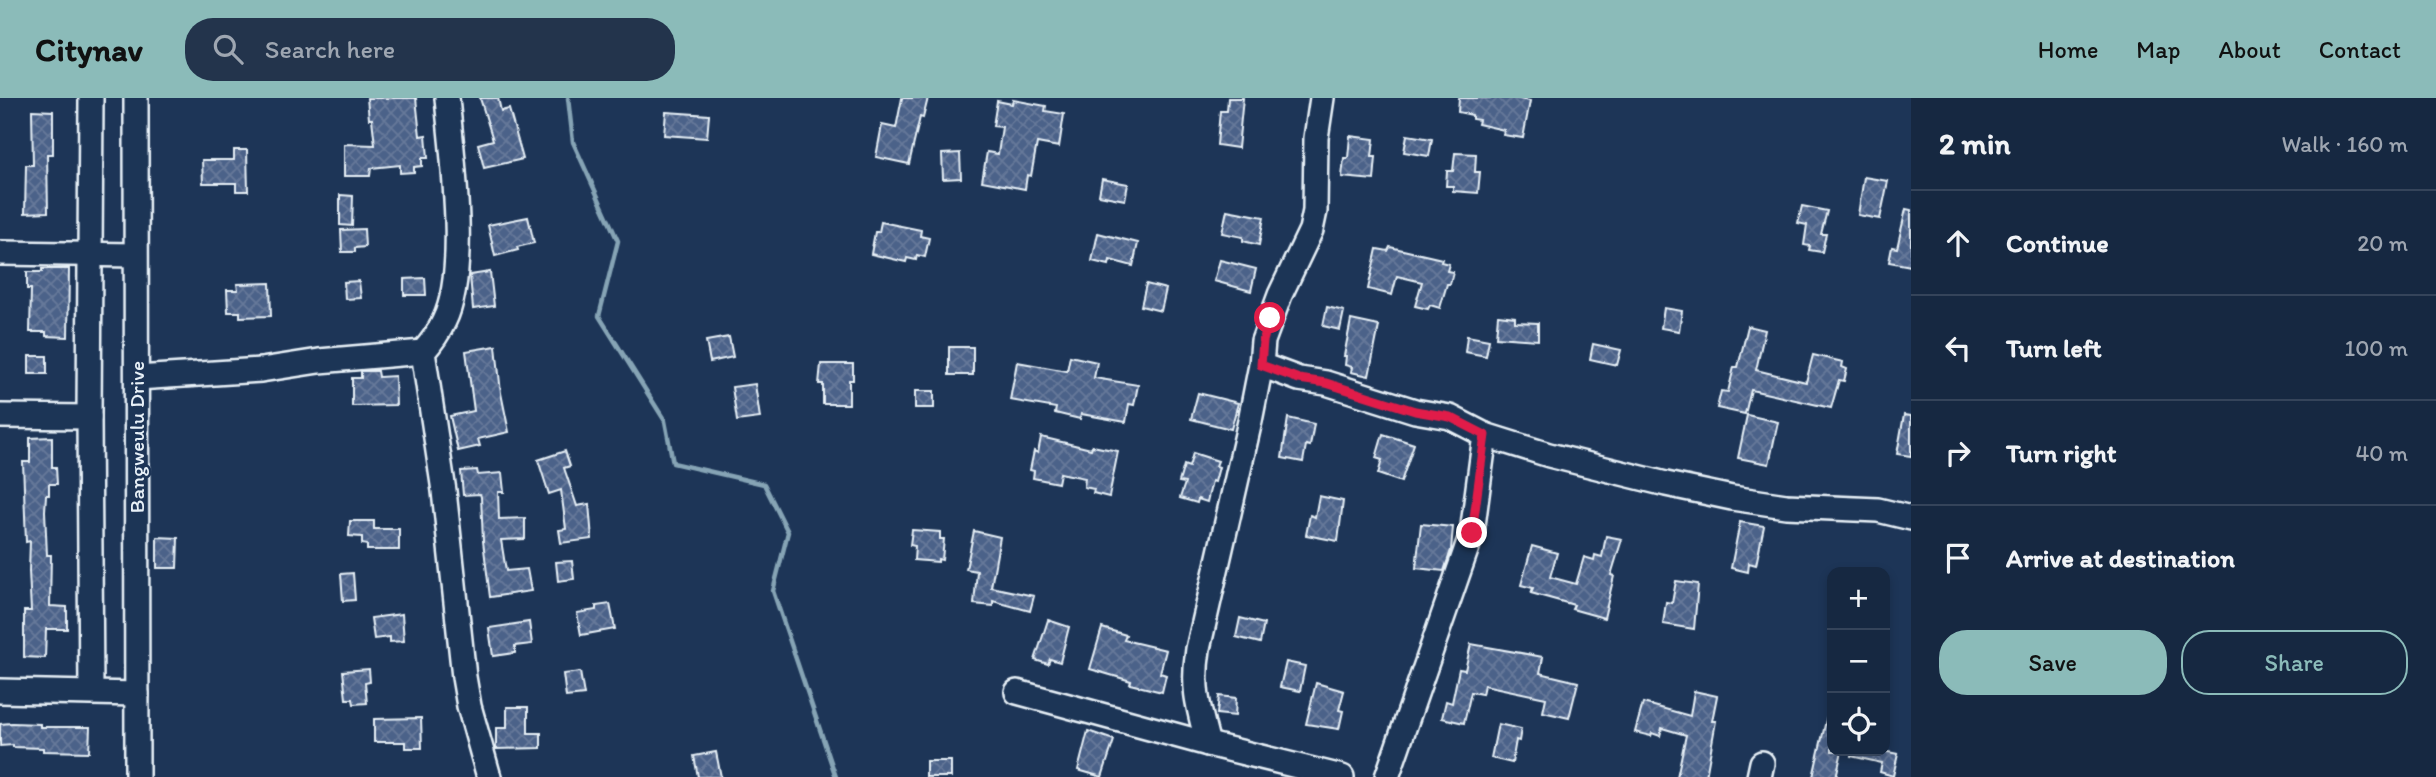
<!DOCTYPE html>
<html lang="en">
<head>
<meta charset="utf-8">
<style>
	:root { --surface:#162841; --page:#23344c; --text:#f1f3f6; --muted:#9ea6b1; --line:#35445a; --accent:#8bbbb9 }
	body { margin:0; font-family:Itim,sans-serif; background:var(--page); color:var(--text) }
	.controls { position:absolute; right:21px; bottom:21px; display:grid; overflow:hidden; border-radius:14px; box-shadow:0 4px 10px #0003 }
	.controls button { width:63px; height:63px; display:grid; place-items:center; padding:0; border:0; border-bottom:2px solid var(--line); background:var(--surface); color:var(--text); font:35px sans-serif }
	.stop { position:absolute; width:21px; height:21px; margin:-16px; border:5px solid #e11d48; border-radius:50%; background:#fff }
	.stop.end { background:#e11d48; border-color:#fff; box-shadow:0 2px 7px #0008 }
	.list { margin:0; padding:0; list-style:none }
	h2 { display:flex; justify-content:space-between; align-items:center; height:91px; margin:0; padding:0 28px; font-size:30px }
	h2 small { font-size:23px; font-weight:400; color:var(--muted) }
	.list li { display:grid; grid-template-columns:46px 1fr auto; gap:21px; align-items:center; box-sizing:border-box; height:105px; padding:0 28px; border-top:2px solid var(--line) }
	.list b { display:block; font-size:26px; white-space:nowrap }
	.list em { font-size:23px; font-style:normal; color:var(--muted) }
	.actions { display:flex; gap:14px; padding:21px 28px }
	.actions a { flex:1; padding:16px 0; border:2px solid var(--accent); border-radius:28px; text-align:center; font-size:24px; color:var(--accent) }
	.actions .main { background:var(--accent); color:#111 }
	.icon { flex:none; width:38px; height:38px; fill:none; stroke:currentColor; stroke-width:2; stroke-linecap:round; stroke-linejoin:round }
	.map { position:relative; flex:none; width:1911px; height:679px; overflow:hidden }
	header { display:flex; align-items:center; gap:42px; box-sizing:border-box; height:98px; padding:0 35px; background:var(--accent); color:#111 }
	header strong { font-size:33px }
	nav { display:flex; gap:38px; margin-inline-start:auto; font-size:24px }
	.search { width:490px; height:63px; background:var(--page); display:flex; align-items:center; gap:18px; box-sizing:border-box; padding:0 24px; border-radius:28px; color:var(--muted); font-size:26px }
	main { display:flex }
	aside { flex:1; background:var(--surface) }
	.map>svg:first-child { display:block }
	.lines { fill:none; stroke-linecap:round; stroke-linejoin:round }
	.stream { stroke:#86a4b5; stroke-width:4.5 }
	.building { fill:url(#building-cross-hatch); stroke:#e8f1f8; stroke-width:2 }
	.minor-casing { stroke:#e8f1f8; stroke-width:28 }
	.minor { stroke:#1d3557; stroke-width:23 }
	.route { stroke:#e11d48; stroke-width:9 }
	.labels { text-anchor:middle; stroke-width:5; stroke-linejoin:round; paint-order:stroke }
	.street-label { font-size:21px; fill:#e8f1f8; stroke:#1d3557 }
</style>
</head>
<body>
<header>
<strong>Citynav</strong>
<div class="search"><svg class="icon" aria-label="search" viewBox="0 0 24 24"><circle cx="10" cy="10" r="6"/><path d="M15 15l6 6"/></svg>Search here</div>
<nav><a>Home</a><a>Map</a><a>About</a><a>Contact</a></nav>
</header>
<main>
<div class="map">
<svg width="1911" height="679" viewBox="0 0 1911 679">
	<defs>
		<pattern id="building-cross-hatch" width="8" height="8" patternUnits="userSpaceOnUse" patternTransform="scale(1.75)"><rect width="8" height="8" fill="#4c6289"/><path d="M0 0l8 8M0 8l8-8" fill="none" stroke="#66799a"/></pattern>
	</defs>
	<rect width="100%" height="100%" fill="#1d3557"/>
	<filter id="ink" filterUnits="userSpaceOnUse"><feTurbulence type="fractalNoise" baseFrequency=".0143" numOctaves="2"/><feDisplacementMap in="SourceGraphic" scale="14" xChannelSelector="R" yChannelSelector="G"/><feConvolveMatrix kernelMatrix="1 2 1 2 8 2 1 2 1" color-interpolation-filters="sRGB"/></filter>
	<g filter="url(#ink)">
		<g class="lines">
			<path class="stream" d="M568 0 573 44 618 143 599 218 665 323 673 365 764 386 788 434 773 493 836 679"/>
		</g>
		<g class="building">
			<path d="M367 0H416L420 38 426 37 428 60H422V68L414 69V74L400 75V67L371 70 370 78H344V46L375 47 372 21H369Z"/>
			<path d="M480 0H498L501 13 509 11 523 61 484 70 478 46 493 42Z"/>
			<path d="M902 0H928L923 20 920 19 909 66 876 59 882 27 896 30Z"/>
			<path d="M1228 0H1243L1238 50 1217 47 1220 13H1227Z"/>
			<path d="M1459 0H1514L1530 3 1523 40 1503 37 1504 32 1478 26 1479 22 1472 21V17L1458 14Z"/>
			<path d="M1013 2 1046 8 1045 13 1064 16 1059 49 1037 45 1031 78 1027 77 1025 91 982 83 987 54 998 56 1002 29 993 28 997 3 1012 6Z"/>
			<path d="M32 12 53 13V56H47L48 114 25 115 26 67H33Z"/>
			<path d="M666 14 709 17 707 40 664 37Z"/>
			<path d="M1407 37 1432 41 1429 58 1404 54Z"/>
			<path d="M1350 38 1374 41 1372 59H1376L1374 82 1342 79 1344 60H1348Z"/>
			<path d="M234 52H247L248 93H236V85H203L202 62H234Z"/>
			<path d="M960 55 961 80 943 81 942 56Z"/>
			<path d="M1455 55 1476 56 1475 74H1480L1478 95 1453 93V88H1446L1447 73H1453Z"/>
			<path d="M1864 79 1888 83 1880 121 1858 117Z"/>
			<path d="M1102 81 1128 86 1125 102 1099 97Z"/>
			<path d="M340 97 353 98 352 128 340 127Z"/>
			<path d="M1802 108 1827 113 1821 136H1826L1822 154 1809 152 1810 148 1804 147 1807 127 1798 125Z"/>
			<path d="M1906 111 1911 112V168L1889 164 1892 149 1897 150Z"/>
			<path d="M1227 112 1264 119 1259 147 1243 143V139L1222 135Z"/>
			<path d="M528 119 534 145 517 149 518 152 495 158 488 127Z"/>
			<path d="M881 124 921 132 920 138 929 140 925 159 917 157 916 162 907 160 906 164 871 156 875 134H879Z"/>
			<path d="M364 131 365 149 355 150V154H342L341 132Z"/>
			<path d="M1098 135 1138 145 1133 168 1110 162 1109 167 1092 163Z"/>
			<path d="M1390 149 1442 161 1441 164 1449 166 1447 173 1453 174 1450 186H1447L1440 210 1430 207 1428 211 1415 208 1422 184 1397 178 1392 197 1368 191 1377 151 1388 153Z"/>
			<path d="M1220 162 1256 171 1251 193 1214 183Z"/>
			<path d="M42 171H69L68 239 46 238V234H30L31 191H27V174H42Z"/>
			<path d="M490 174 494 208 473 211 470 177Z"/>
			<path d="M425 180 426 197H404V181Z"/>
			<path d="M359 183 361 200 345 201 344 184Z"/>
			<path d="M270 185 271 218 240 219V214H228L227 192H238L237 186Z"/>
			<path d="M1146 186 1166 191 1161 213 1141 208Z"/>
			<path d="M1327 209 1344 213 1340 232 1323 228Z"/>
			<path d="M1664 210 1682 213 1679 233 1661 230Z"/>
			<path d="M1498 217 1515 219V224L1538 225V242L1496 239Z"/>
			<path d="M1351 222 1379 228 1369 278 1351 274 1352 269 1345 267 1346 258H1344Z"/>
			<path d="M1748 228 1765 232 1756 272 1806 284 1813 257 1843 264 1842 269 1847 271 1844 283 1839 282 1831 310 1751 292 1745 316 1717 310 1721 293 1728 294 1734 269H1738Z"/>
			<path d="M1467 238 1489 242 1486 258 1465 254Z"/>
			<path d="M729 239 733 259 710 264 706 243Z"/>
			<path d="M1593 246 1621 252 1617 267 1590 261Z"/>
			<path d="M496 248 501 295 509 334 478 341 480 348 458 353 450 318 474 313 466 253Z"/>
			<rect x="949" y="249" width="24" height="28"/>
			<rect x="29" y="258" width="18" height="18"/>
			<path d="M1070 258 1097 264 1094 280 1138 287 1134 307 1129 306 1126 324 1081 316 1080 321 1055 315 1056 310 1010 302 1017 264 1067 273Z"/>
			<path d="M821 266H853V282H849V306H823V286H819Z"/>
			<path d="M361 273H378L379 279 395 278 396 307 352 308V280H361Z"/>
			<path d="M755 286 760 320 737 323 732 289Z"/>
			<rect x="915" y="293" width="19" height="17"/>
			<path d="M1198 295 1238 305 1231 331 1191 321Z"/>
			<path d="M1747 317 1778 324 1769 366 1738 360Z"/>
			<path d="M1904 317 1911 318V358L1897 356Z"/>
			<path d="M1288 320 1314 326 1310 348 1306 347 1303 364 1282 360Z"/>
			<path d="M1383 336 1414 346 1401 384 1378 376 1382 362 1376 360Z"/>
			<path d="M52 339V369H56L57 386H49V397H46L45 413 47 457H51L50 508 67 509V531H46L45 560 24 559V513H31L29 473 30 443 26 444 23 364H30V340Z"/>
			<path d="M1041 339 1091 351 1092 348 1118 353 1109 399 1093 395 1094 391 1084 389 1085 380 1060 375 1058 385 1033 380 1034 373 1030 372 1034 353 1038 355Z"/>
			<path d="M565 353 570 368 564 370 577 408 589 406 592 441 561 445 559 432 566 431 561 392 549 396 538 362Z"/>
			<path d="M1193 355 1218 363 1216 368 1219 369 1215 384 1212 383 1207 404 1198 401 1197 405 1180 400 1185 385 1179 384 1184 367 1189 369Z"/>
			<path d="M477 372 478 377 502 375 504 394H498L499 421 525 420V441L501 442 506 473 527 471 531 493 490 499 483 443 481 399 480 396 463 397 461 373Z"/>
			<path d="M1319 398 1343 403 1338 443 1306 437 1310 417 1315 419Z"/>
			<path d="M350 423H374V431H399V452H367V447L362 446V439L349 438Z"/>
			<path d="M1740 424 1764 428 1756 467 1749 465 1748 474 1731 470Z"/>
			<path d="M1421 426 1453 429 1451 452 1444 473 1416 470Z"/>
			<path d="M912 432 940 434V441H944L942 462 938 461V464L914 462 915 448 910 447Z"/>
			<path d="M974 433 1000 439 991 489 1034 498 1030 513 993 503V508L974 506 977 473 966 471Z"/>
			<path d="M1606 438 1622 441 1611 477 1614 478 1604 520 1572 511 1574 507 1531 495 1533 490 1521 487 1532 448 1557 455 1550 479 1576 486 1584 459 1594 462 1595 457 1602 459Z"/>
			<path d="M157 439 178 440 177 470H157Z"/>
			<path d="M572 463 574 481 558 483 556 464Z"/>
			<path d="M353 475 355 502 343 503 341 476Z"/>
			<path d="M1676 483 1698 486 1694 531 1663 526 1666 504 1672 505Z"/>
			<path d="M610 506 615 531 581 537 577 515 596 512V508Z"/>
			<path d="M402 516 404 543 390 544V539L374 541 371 520Z"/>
			<path d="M1240 520 1264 526 1260 545 1236 539Z"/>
			<path d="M1048 522 1069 529 1060 564 1050 561 1048 566 1035 562Z"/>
			<path d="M529 524 532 546 515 548V555L493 558 489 530Z"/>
			<path d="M1102 530 1126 537 1124 542 1166 552 1160 575 1166 577 1162 594 1130 586 1131 583 1090 571Z"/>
			<path d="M1471 546 1543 559 1540 575 1578 584 1569 620 1543 614 1546 600 1484 587 1482 596 1471 594 1464 625 1442 620 1446 603 1452 605 1459 571 1465 572Z"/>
			<path d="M1286 564 1305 568 1300 593 1280 589Z"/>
			<path d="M369 571 370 584 365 585 367 605 354 606 353 601H346L343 573Z"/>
			<path d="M580 574 584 597 566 599 563 576Z"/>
			<path d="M1316 585 1344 593 1339 612 1343 613 1339 631 1306 626Z"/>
			<path d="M1694 593 1717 598 1712 623H1716L1706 679H1677L1686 637 1662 630 1660 638 1652 635 1651 638 1635 634 1643 605 1690 618Z"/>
			<path d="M1219 598 1236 600 1235 618 1217 616Z"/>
			<path d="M507 609H528V635H541V650L496 651V630H507Z"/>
			<path d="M1827 618 1832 619V653H1842L1836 679H1813Z"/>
			<path d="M421 620 422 650H405V644H374V621Z"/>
			<path d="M12 625 40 626V629H90L89 654 43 653V650L13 649V647L0 648V626Z"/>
			<path d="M1498 626 1521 631 1519 643 1516 642 1512 665 1491 660Z"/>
			<path d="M1088 633 1114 642 1102 679 1078 672Z"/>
			<path d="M1852 653H1883L1898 656 1893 678 1880 674 1882 665 1851 658Z"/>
			<path d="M716 654 721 679H698L694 658Z"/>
			<rect x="926" y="663" width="25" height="16"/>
		</g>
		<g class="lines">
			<defs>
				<g id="minor">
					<path d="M136 0 137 679"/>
					<path d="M447 0C452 57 469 173 444 223 439 234 431 245 423 254L444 393 464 579 469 608 489 679"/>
					<path d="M0 155 135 157"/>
					<path d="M1261 267 1299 281 1326 285 1415 313 1450 319 1485 337 1549 357 1666 386 1732 400 1786 408 1878 412 1911 420"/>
					<path d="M137 280 261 272 319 263 423 254"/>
					<path d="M0 318 89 319"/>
					<path d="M0 593 137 596"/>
					<path d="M91 594 89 319 91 0"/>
					<path d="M1017 594 1208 646 1342 679"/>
					<path d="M1208 646C1198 608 1192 590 1198 551L1250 323 1261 267 1263 243 1280 197 1311 132 1315 113 1316 40 1322 0"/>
					<path d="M1387 679 1472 435 1485 337"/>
					<path d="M1759 679 1762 665"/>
				</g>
			</defs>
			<use href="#minor" class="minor-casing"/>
			<use href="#minor" class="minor"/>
		</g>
	</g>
	<g class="lines" filter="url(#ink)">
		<path class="route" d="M1270 220 1263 243 1261 267 1299 281 1326 285 1415 313 1450 319 1485 337 1472 435"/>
	</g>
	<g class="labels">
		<g class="street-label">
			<text transform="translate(137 339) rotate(-90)" y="7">Bangweulu Drive</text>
		</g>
	</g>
</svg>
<div class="controls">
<button>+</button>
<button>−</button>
<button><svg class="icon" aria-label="locate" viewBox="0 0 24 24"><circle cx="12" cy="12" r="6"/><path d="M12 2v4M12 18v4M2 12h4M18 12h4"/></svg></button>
</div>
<div class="stop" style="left:1270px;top:220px"></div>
<div class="stop end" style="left:1472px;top:435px"></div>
</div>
<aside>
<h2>2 min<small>Walk · 160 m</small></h2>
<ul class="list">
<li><svg class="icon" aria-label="ahead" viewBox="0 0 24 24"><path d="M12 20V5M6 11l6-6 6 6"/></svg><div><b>Continue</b></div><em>20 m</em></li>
<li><svg class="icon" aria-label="left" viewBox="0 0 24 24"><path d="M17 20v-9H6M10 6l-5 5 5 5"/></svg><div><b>Turn left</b></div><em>100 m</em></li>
<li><svg class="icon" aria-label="right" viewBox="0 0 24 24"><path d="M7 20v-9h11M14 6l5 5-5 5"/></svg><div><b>Turn right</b></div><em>40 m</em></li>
<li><svg class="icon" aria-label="arrive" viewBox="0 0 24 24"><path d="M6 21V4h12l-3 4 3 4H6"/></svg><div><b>Arrive at destination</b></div></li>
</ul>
<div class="actions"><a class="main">Save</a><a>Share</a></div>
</aside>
</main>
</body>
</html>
